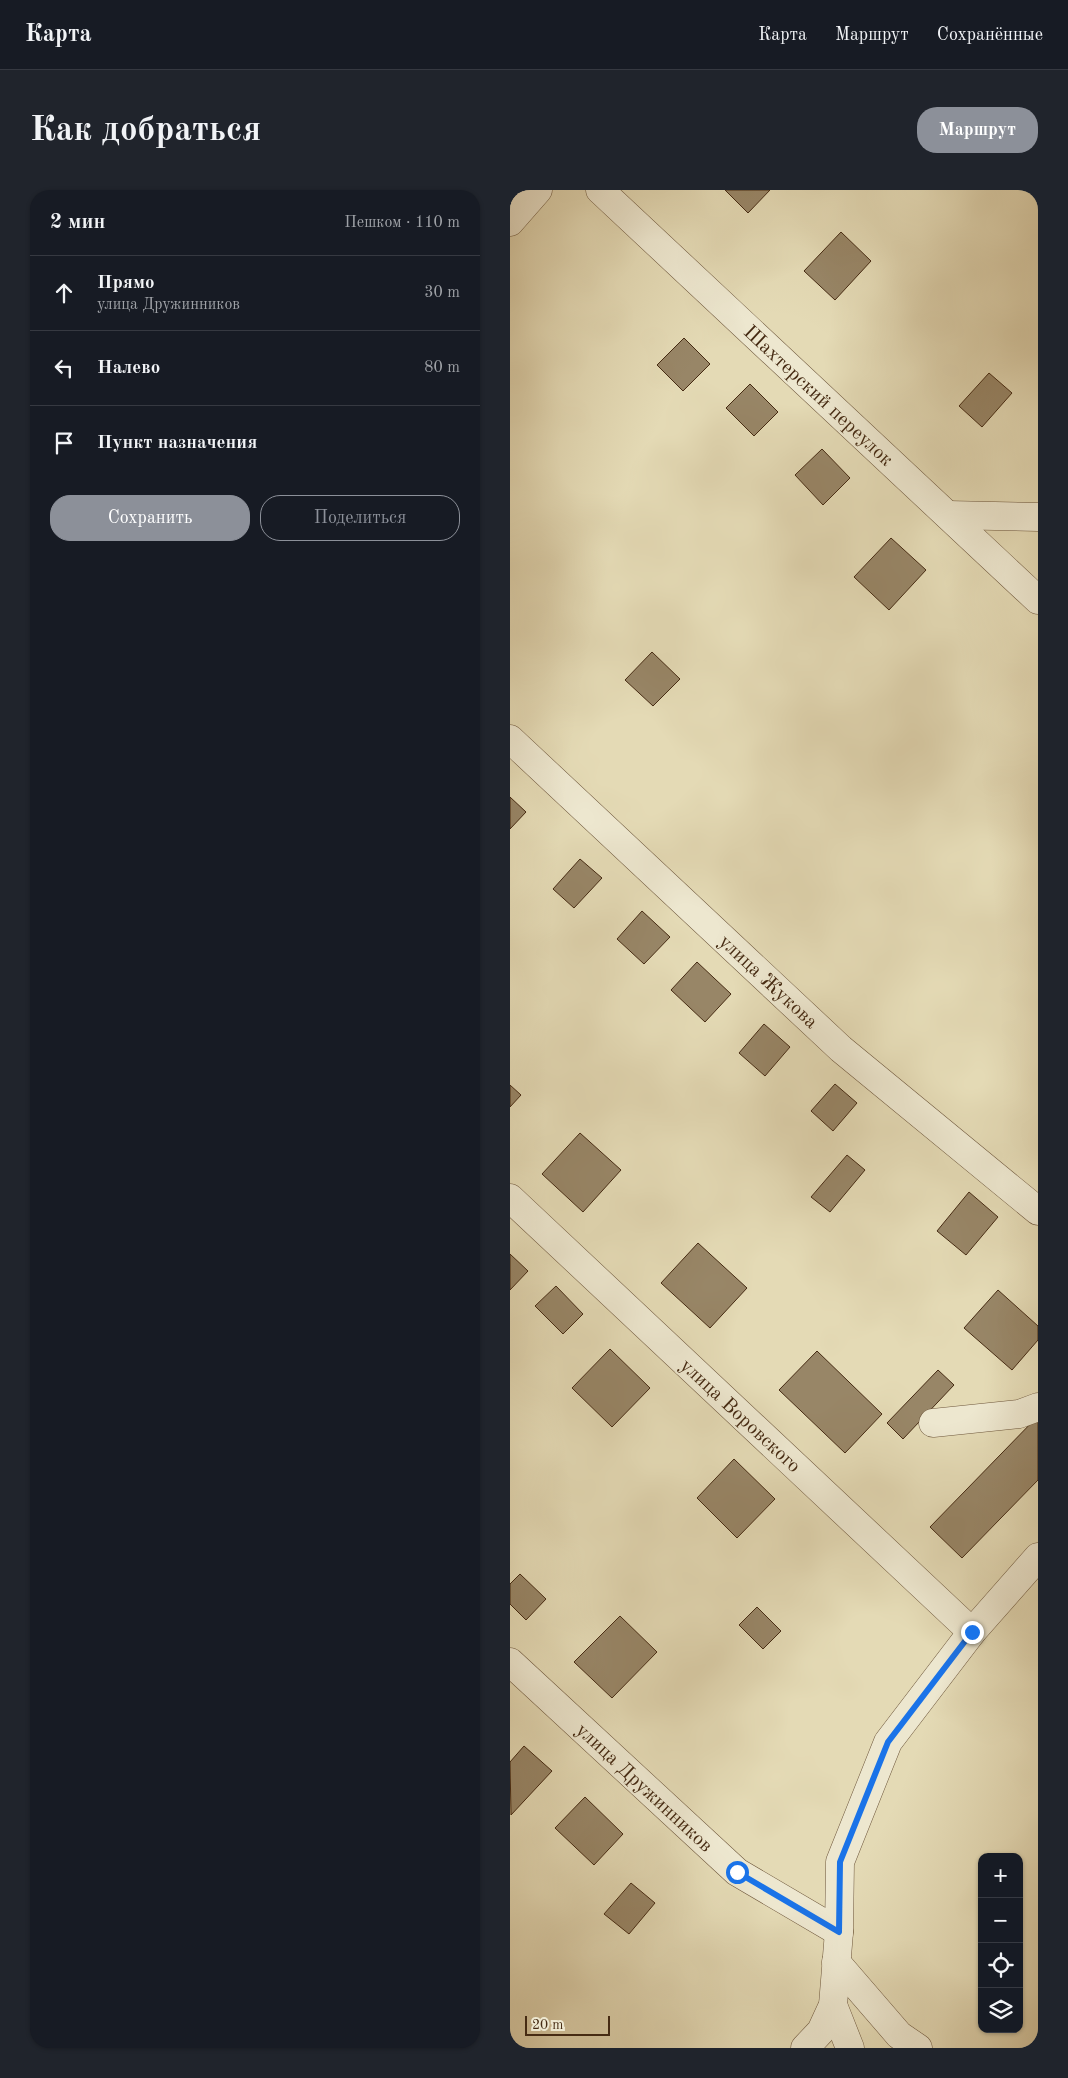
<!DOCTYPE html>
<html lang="ru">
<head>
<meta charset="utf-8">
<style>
	:root { --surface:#171b24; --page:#20242c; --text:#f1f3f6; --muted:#9ea1a6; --line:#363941; --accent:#8c9099 }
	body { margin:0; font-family:"Old Standard TT",serif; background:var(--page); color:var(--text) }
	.controls { position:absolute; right:15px; bottom:15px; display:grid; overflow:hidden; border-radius:10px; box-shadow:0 1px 4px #0004 }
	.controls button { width:45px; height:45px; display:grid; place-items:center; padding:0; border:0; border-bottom:1px solid var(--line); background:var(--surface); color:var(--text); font:25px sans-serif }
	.scale { position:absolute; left:15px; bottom:12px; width:85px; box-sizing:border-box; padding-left:5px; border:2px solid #462b13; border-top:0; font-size:14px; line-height:18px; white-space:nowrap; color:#462b13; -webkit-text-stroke:4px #ede7cf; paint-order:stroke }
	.stop { position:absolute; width:15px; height:15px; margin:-11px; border:4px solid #1a73e8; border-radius:50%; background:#fff }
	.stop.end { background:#1a73e8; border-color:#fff; box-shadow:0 1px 5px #0008 }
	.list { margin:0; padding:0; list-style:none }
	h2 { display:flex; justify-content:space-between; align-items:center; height:65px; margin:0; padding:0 20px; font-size:21px }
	h2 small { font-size:16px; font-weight:400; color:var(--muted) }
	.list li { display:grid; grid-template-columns:32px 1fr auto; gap:15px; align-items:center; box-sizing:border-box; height:75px; padding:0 20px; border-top:1px solid var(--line) }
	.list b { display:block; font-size:19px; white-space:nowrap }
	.list p { margin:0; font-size:16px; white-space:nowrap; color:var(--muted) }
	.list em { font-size:16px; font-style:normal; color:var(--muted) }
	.actions { display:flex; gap:10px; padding:15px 20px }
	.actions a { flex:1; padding:11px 0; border:1px solid var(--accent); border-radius:20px; text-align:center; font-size:18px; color:var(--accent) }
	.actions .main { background:var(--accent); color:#fff }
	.icon { flex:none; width:28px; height:28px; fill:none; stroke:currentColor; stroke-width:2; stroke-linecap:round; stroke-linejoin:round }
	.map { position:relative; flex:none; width:528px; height:1858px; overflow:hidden; border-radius:20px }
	header { display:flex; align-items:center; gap:30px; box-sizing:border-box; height:70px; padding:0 25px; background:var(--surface); border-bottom:1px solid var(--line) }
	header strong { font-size:24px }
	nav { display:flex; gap:28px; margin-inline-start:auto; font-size:18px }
	.intro { display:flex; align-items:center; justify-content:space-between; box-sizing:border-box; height:120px; padding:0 30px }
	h1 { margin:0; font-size:35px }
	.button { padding:12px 22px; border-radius:20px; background:var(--accent); color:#fff; font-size:18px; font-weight:700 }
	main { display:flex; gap:30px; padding:0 30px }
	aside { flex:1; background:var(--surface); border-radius:20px; box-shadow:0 1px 4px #0004 }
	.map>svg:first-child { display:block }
	.building { fill:#988667; stroke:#462b13 }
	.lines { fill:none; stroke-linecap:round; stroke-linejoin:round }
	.minor-casing { stroke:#6e573c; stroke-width:29 }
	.minor { stroke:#ede7cf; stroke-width:28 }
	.route { stroke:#1a73e8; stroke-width:6 }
	.labels { text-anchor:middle; stroke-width:4; stroke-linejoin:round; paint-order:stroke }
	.street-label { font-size:20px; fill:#462b13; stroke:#ede7cf }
</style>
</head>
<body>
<header>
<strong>Карта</strong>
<nav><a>Карта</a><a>Маршрут</a><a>Сохранённые</a></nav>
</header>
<div class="intro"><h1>Как добраться</h1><a class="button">Маршрут</a></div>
<main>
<aside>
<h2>2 мин<small>Пешком · 110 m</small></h2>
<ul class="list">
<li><svg class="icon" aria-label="ahead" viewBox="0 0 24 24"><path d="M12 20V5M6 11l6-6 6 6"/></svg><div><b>Прямо</b><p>улица Дружинников</p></div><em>30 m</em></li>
<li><svg class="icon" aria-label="left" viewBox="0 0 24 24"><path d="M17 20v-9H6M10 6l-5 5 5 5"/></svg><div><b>Налево</b></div><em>80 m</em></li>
<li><svg class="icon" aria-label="arrive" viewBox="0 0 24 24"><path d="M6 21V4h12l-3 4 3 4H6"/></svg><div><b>Пункт назначения</b></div></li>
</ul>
<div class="actions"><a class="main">Сохранить</a><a>Поделиться</a></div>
</aside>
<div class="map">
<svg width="528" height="1858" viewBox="0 0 528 1858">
	<rect width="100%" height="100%" fill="#e4dab5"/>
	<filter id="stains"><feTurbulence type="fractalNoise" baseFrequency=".004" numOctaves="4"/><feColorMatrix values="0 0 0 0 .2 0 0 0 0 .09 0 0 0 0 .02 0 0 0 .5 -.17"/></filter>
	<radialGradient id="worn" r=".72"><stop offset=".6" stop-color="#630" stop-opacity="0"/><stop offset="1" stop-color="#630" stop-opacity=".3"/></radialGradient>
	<g class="building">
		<path d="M215 0H260L238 23Z"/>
		<path d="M331 42 361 71 325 110 294 81Z"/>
		<path d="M174 148 200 174 173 201 147 175Z"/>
		<path d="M479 183 502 203 472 237 449 216Z"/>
		<path d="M240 194 268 222 244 246 216 218Z"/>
		<path d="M312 259 340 288 313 315 285 285Z"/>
		<path d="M381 348 416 380 379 420 344 387Z"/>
		<path d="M142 462 170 489 143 516 115 490Z"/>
		<path d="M0 607 16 622 0 639Z"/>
		<path d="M70 669 92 688 64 718 43 699Z"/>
		<path d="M132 721 160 747 134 774 107 749Z"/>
		<path d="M187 772 221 804 195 832 161 800Z"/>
		<path d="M254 834 280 857 255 886 229 863Z"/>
		<path d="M325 894 347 913 323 941 301 921Z"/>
		<path d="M0 895 11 905 0 917Z"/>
		<path d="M70 943 111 980 73 1022 32 984Z"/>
		<path d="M337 965 355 980 320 1022 301 1007Z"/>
		<path d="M459 1002 488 1027 456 1065 427 1041Z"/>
		<path d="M188 1053 237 1098 200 1138 151 1093Z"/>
		<path d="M0 1064 18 1081 0 1100Z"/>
		<path d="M46 1096 73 1124 53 1144 25 1116Z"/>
		<path d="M488 1100 528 1136V1150L502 1180 454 1138Z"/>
		<path d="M100 1159 140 1198 102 1237 62 1198Z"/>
		<path d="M307 1161 372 1224 335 1263 269 1200Z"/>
		<path d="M428 1180 444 1195 393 1249 377 1233Z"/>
		<path d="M528 1226V1290L452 1368 420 1337Z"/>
		<path d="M224 1269 265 1309 227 1348 187 1308Z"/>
		<path d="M10 1384 36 1409 16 1430 0 1414V1394Z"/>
		<path d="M247 1417 271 1441 253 1459 229 1435Z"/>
		<path d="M110 1426 147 1462 102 1508 64 1472Z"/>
		<path d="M14 1556 42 1581 1 1625 0 1572Z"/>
		<path d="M75 1607 113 1644 84 1675 45 1638Z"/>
		<path d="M121 1693 145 1713 119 1744 94 1724Z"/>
	</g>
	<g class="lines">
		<defs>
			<g id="minor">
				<path d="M90 0 528 410"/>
				<path d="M0 32 28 0"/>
				<path d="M438 325 528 327"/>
				<path d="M0 549 331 859 528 1021"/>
				<path d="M0 1008 462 1442"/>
				<path d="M423 1233 509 1224 528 1217"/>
				<path d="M0 1472 227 1682 329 1742"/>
				<path d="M326 1772 389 1845 408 1858"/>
				<path d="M323 1815 340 1858"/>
				<path d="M295 1858 311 1841 323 1815 329 1742 330 1672 378 1552 462 1442 528 1367"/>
			</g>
		</defs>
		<use href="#minor" class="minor-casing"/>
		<use href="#minor" class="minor"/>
	</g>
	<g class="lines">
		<path class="route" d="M227 1682 329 1742 330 1672 378 1552 462 1442"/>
	</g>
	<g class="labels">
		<g class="street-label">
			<text transform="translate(309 205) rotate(43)" y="7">Шахтерский переулок</text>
			<text transform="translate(259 791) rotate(43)" y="7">улица Жукова</text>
			<text transform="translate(231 1225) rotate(43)" y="7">улица Воровского</text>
			<text transform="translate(135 1597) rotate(43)" y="7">улица Дружинников</text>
		</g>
	</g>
	<rect width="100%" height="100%" filter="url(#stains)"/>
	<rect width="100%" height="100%" fill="url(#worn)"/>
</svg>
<div class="controls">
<button>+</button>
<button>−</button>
<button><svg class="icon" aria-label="locate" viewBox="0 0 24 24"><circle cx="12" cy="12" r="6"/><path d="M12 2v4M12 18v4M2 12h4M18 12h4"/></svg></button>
<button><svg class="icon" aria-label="layers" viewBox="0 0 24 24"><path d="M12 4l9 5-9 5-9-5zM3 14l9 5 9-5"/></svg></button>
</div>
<div class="scale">20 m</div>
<div class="stop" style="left:227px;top:1682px"></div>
<div class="stop end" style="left:462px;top:1442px"></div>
</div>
</main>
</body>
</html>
